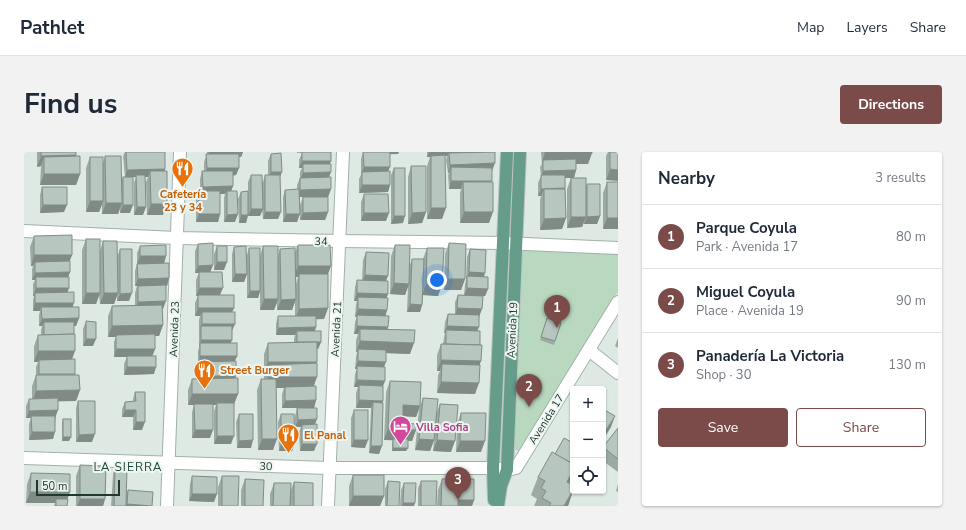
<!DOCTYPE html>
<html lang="en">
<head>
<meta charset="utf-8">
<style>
	:root { --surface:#fff; --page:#f2f2f3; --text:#1f2937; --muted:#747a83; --line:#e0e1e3; --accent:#7a4b48 }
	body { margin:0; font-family:"Nunito Sans",sans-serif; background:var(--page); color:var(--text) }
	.controls { position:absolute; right:12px; bottom:12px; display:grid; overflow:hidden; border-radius:4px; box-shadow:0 1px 3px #0004 }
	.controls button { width:36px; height:36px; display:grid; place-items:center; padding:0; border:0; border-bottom:1px solid var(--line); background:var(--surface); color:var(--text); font:20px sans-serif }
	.scale { position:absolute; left:12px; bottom:10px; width:84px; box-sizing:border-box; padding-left:4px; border:2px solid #213830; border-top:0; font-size:11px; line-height:14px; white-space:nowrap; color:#213830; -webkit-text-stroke:3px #eef6f2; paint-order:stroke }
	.you { position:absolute; left:413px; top:128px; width:14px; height:14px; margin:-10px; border:3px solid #fff; border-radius:50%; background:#1a73e8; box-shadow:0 0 0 6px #1a73e833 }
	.badge { display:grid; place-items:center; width:26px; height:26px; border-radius:50%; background:var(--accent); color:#fff; font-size:13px; font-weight:700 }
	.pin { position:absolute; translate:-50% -33px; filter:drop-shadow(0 1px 2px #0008) }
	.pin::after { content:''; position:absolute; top:21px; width:14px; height:12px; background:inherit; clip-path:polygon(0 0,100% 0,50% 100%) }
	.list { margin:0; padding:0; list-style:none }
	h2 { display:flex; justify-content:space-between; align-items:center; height:52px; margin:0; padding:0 16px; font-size:17px }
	h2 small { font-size:13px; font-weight:400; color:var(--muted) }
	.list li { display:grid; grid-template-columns:26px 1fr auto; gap:12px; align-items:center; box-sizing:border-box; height:64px; padding:0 16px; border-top:1px solid var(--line) }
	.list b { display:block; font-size:15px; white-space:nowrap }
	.list p { margin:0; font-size:13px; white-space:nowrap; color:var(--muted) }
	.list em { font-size:13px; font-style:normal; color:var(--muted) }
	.actions { display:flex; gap:8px; padding:12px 16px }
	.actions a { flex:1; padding:9px 0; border:1px solid var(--accent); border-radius:4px; text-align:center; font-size:14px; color:var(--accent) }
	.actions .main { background:var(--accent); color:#fff }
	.icon { flex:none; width:22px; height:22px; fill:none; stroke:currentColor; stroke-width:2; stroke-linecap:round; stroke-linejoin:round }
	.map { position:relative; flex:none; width:594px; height:354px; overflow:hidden; border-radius:4px }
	header { display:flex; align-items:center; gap:24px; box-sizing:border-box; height:56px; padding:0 20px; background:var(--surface); border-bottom:1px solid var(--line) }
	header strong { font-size:19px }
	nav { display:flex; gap:22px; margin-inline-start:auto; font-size:14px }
	.intro { display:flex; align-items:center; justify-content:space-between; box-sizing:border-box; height:96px; padding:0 24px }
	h1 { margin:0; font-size:28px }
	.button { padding:10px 18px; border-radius:4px; background:var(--accent); color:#fff; font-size:14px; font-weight:700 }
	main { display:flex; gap:24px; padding:0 24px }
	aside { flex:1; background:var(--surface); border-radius:4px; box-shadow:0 1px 3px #0004 }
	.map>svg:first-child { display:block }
	.green { fill:#b8d9bf }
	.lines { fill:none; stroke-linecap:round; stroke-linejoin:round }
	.minor-casing { stroke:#a2b0aa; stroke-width:14 }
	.major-casing { stroke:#bcc3c1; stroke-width:14 }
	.minor { stroke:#fff; stroke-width:12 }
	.major { stroke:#659c8a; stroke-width:12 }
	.wall { fill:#9daaa4; fill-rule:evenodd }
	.shaded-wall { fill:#808b86 }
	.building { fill:#b7c6bf; stroke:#808b86 }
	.labels { text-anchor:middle; stroke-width:4; stroke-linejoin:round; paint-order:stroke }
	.food-label { font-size:11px; font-weight:bold; fill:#c56008; stroke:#eef6f2; text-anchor:start }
	.street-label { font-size:11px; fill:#213830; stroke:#eef6f2 }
	.hotel-label { font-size:11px; font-weight:bold; fill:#b23c85; stroke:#eef6f2; text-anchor:start }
	.neighbourhood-label { font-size:12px; letter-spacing:1px; fill:#1e483b; stroke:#eef6f2 }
</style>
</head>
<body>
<header>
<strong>Pathlet</strong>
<nav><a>Map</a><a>Layers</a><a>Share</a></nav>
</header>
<div class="intro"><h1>Find us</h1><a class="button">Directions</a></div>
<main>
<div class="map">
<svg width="594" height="354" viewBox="0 0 594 354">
	<rect width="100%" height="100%" fill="#dee9e3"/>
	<g class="green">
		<path d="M499 95 594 98V140L497 299 491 298V211Z"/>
		<path d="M486 97 475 315H474Z"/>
	</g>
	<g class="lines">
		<defs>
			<g id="minor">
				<path d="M0 79 153 86 316 89 480 91 594 96"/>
				<path d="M565 198 594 221"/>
				<path d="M0 306 305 316H469L483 318 492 316 594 150"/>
				<path d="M143 354 156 0"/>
				<path d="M304 354 319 0"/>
			</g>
			<g id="major">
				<path d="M470 348 469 316 483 0"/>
				<path d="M474 354 477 334 483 318 496 0"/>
			</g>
		</defs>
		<use href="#minor" class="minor-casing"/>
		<use href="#major" class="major-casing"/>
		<use href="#minor" class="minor"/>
		<use href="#major" class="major"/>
	</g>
	<g class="wall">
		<path d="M13 0H52V4L56 22 52 33H16L17 14 13 15Z"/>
		<path d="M101 0H141V17L139 63H123L122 30 124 25H121L119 63H110V31L112 25H109L106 61H96V56L94 62H78V53L75 60H62V16L66 5 79 11 81 4 98 28 99 25H101L99 4Z"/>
		<path d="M183 0H219L217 5H215V16L212 23 209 24V34L207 39 211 70H200V46L201 42H196V62L194 70H172V47L175 39H176V27L178 19H180V10L183 2Z"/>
		<path d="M273 0H307L305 25 307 37 304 45H276L273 70H259V45L261 38H273V33L276 26V20L278 16H275V8L278 1H273Z"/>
		<path d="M339 0H375L374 2H366L364 20 366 33 364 40 335 41V27L337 23V7Z"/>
		<path d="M403 0H470L468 19 465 71H436V41L437 37H425L424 23 425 21H424L422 8 423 4H421L418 67H403V14L406 5H403Z"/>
		<path d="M517 0H568L564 12H552V18L550 26H541L542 66 538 77 516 78V48L517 44H514V31L517 24 516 15 518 12Z"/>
		<path d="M584 0H594L582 28V4Z"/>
		<path d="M247 2 256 24 254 67H239L238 57 236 64H224V63L222 71H215L214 47 217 40 224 39V30L227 23 239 30 241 23H244V9Z"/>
		<path d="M387 14 402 60 398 71 384 72V25Z"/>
		<path d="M370 16 379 71 367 72V23Z"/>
		<path d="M547 26 562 34 563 32 576 64 573 72H560V70L558 75 543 76V37Z"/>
		<path d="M583 30 594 77H579V41Z"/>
		<path d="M18 35 40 60 16 61V43Z"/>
		<path d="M340 42 362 69H337V50Z"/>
		<path d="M279 45 304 60 301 68H276V53Z"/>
		<path d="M10 84 48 103 45 109 46 120 44 125 45 136 43 140 49 155 55 166 52 174H50L48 207 51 222 56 238 52 249H34L29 287 5 288V272L7 266H2V254L5 247H8V234L12 223V215L14 210H10V194L14 183H17V178L18 174H15V163L16 159H9V148L10 144H9V132L11 128H8V117L9 114H7L6 95Z"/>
		<path d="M62 87 76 99 79 89 94 103 96 97 105 149H93V143L90 152H76L75 143 72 152H58V98Z"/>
		<path d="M425 91 441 127 437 138H420L421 102Z"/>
		<path d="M174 92 196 143 208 160V179L207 191 213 204 211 209V226L214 242 210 252 207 292H190V259L192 253H189L186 286H168V260L170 253H164V238L168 227H173V217L174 212V199L175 196V168L176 164H171V151L174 144H172V128L175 121H171V99Z"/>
		<path d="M274 93 307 114 303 122 304 156 300 167H292V175L291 179 297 190 294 197H293V210L290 234 292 248 290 256H258V242L260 236H252L249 298H234L233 238 237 227H240V224L241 221H240V202L244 191H270V187L271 183H252V172L254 164H271V149L268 158H253V151L250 158H236V140L234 146H223V122L220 130H208V102L210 95 223 103 225 96 236 104 239 94 254 104 256 97 271 100ZM272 125H274L272 132Z"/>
		<path d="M371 93 386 113 388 107H399L403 96 414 144 399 143 398 153 396 160H383L384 134 381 143 366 142 367 104Z"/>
		<path d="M116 94 140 112 145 126 143 134H142L139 157H138L139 173 135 184H131V197L128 204 130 222 100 223V212L103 205H90V190L92 185H84V164L88 154 111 153V141L113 134H111V119L113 112V101Z"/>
		<path d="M193 94 200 118H190V102Z"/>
		<path d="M446 97 460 125 464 137 461 144H459L453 179 456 193V213L451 242 413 241 414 223 416 219H413V203L417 192H419L420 186 421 181H420L421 170 424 162H431V150L434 143H440L441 132 442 128 443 105Z"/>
		<path d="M342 100 362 129 363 158 361 163 364 177 386 202 362 201 360 215 361 229 359 234V249L355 302 345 301 347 256H332V241L334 235H330L331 222 333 217H331L332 205 333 200H332V188L334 182H330L331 170 333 165H331L332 152 333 149H330L331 135 333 128H338L339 108Z"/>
		<path d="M523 166 537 171 530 193 516 188Z"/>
		<path d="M62 169 69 194H59V177Z"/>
		<path d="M594 186V196L591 194Z"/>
		<path d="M366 229 396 254 392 265 379 264V271L392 278 388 289H384V296L382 299H368V291L369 288H360L362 240Z"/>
		<path d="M111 240 118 278H109V265H98V257L101 250 109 249V247Z"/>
		<path d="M399 246 412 262 416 252 427 300 409 299 410 288 406 299 391 298 395 257Z"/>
		<path d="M54 249 68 290H52V256Z"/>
		<path d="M273 256 291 272 290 299H276L275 280 277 275H271V264Z"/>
		<path d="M330 258 341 296 327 295V266Z"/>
		<path d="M437 261 457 300H432L433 272Z"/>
		<path d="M215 262 227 296H213L212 270Z"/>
		<path d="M257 262 271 291 268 299H255L254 270Z"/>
		<path d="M39 267 47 285 45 289H38V270Z"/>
		<path d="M594 276V320L579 309V295Z"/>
		<path d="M549 291V325H548L545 331 549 339 544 354H510L513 347 507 343 514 325 531 302Z"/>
		<path d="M56 313 81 347 79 354H52V324Z"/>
		<path d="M91 315 102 343 104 338 128 354H87L89 322Z"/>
		<path d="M7 321 46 340 43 347V354H30L31 351H2L3 332Z"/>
		<path d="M329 323 360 344 356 354H325V334Z"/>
		<path d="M168 324 190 350 165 349 166 332Z"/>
		<path d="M198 324 214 354H194V335Z"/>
		<path d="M221 327 239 354H217V338Z"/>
		<path d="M418 327 450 348 448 354H413L414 338Z"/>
		<path d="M364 329 375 354H361V337Z"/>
		<path d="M397 329 412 354H394V336Z"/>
		<path d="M270 330 289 354H246V342L250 331 266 340Z"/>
		<path d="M380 331 390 354H376L377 338Z"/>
		<path d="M594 332V340L592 339Z"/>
	</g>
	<g class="shaded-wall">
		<path d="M185 0H219L217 5H183Z"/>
		<path d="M341 0H375L374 2 340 3Z"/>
		<path d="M405 0H470L425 1 423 4 403 5Z"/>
		<path d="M521 1H568L564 12H519V8L517 12Z"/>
		<path d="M52 3 48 14 20 5 17 14 13 15 17 4Z"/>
		<path d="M278 9H307L304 16 279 12 278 16H275Z"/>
		<path d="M471 11 468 19 427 21V15L425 21H424L426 13Z"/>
		<path d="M340 15H366L363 22 338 20 337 23Z"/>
		<path d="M183 16H215L212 23 180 24Z"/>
		<path d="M141 17 138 25 126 19 124 25H112V23V25H101L103 18Z"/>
		<path d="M586 17 594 18V29L582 28Z"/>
		<path d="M552 18 550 26H517L519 19Z"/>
		<path d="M247 20H258L255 28H244Z"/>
		<path d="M307 20 304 28H276L279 21Z"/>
		<path d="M20 22H56L52 33H16Z"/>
		<path d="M427 29H468L439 30 437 37H425Z"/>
		<path d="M338 33H366L364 40 335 41Z"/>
		<path d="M209 34 206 42 203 39 201 42H176L179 35Z"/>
		<path d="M541 36 539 44 520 37 517 44H514L517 37Z"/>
		<path d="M307 37 304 45H273L276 38Z"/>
		<path d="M66 49H79L75 60H62Z"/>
		<path d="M82 51H98L94 62H78Z"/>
		<path d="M127 52H143L139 63H123Z"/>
		<path d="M19 53H43L40 60 16 61Z"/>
		<path d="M99 53H109L106 61H96Z"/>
		<path d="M113 55H122L119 63H110Z"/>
		<path d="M407 56H422L418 67H403Z"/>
		<path d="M227 57H239L236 64H224Z"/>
		<path d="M241 60H257L254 67H239Z"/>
		<path d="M304 60 301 68H276L279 61Z"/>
		<path d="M402 60 398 71 384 72 388 61Z"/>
		<path d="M440 60H469L465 71H436Z"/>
		<path d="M340 61H365L362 69H337Z"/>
		<path d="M175 62H196L194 70H172Z"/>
		<path d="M214 62 211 70H200L203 63Z"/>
		<path d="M262 62H276L273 70H259Z"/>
		<path d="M217 63H224L222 71H215Z"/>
		<path d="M370 64H381L379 71 367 72Z"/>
		<path d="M576 64 573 72H560L563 65Z"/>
		<path d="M547 65H562L558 75 543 76Z"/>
		<path d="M542 66 538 77 516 78 520 67Z"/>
		<path d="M583 66H594V77H579Z"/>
		<path d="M10 103H48L44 114 11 110 9 114H7Z"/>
		<path d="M116 104H142L140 112H113Z"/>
		<path d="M193 110H203L200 118H190Z"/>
		<path d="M189 113 186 121H171L174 114Z"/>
		<path d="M274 114H307L303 125 275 122 274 125H270Z"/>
		<path d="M46 120 43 128 12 125 11 128H8L11 121Z"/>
		<path d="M445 120 461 121 459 128 443 124 442 128Z"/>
		<path d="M211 122H223L220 130H208Z"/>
		<path d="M341 123 364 124 361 131H338Z"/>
		<path d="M145 126 143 134H111L114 127Z"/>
		<path d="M424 127H441L437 138H420Z"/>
		<path d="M370 131 385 132 381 143 366 142Z"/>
		<path d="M402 132 418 133 414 144 398 143Z"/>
		<path d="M12 136H45L42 144 11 141 10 144H9Z"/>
		<path d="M175 136H199L196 143 172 144Z"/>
		<path d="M443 136 464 137 461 144H440Z"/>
		<path d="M226 139H236L234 146H223Z"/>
		<path d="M62 141H76L72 152H58Z"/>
		<path d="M80 141H94L90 152H76Z"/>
		<path d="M108 141 105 149H93L96 142Z"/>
		<path d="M333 141 364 142 361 150 334 145 333 149H330Z"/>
		<path d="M240 147H254L250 158H236Z"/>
		<path d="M272 147 268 158H253L257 148Z"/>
		<path d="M142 149 139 157H111L114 150Z"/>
		<path d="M11 151H50L47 159 17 155 16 159H9Z"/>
		<path d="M386 152 398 153 396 160H383Z"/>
		<path d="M174 156H210L207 163 178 160 176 164H171Z"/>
		<path d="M304 156 300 167 271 168 275 157Z"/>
		<path d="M433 156 458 157 455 165 431 164Z"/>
		<path d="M334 157 363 158 361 166 333 163V165H331Z"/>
		<path d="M55 166 52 174H20V170L18 174H15L18 167Z"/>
		<path d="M178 172H211L208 179 177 180V174L175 180Z"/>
		<path d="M139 173 135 184 92 185V183V185H84L88 174Z"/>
		<path d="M333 174 364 175 362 183 336 177 334 182H330Z"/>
		<path d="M423 174 455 175 452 182 422 178 421 181H420Z"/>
		<path d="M292 175 289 183 273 179 271 183H252L254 176Z"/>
		<path d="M62 187H72L69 194H59Z"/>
		<path d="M177 188H208L205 195 176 191 175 196Z"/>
		<path d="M336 189 390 191 386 202 334 200V197L333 200H332Z"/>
		<path d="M273 190H297L294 197 270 198Z"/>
		<path d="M92 197H131L128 205H90Z"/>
		<path d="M14 199H51L47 210 15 208 14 210H10Z"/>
		<path d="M176 204H213L210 211 175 210 174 212Z"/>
		<path d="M417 208 457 209 453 220 418 212 416 219H413Z"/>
		<path d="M334 209 362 210 359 217 333 214V217H331Z"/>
		<path d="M244 210H293L289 221 244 213 241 221H240Z"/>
		<path d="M103 215H132L130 222 100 223Z"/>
		<path d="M175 224H212L210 231 173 232Z"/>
		<path d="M244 225H293L289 236 261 235 260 236H240Z"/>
		<path d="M333 228 361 229 358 236 335 233 334 235H330Z"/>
		<path d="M417 230 455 231 451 242 413 241Z"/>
		<path d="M56 238 52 249 8 250 12 239Z"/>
		<path d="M168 242H214L210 252 193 253V251L192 253H164Z"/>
		<path d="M292 248 290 256H258L261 249Z"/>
		<path d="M335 248 359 249 356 256 349 250 347 256H332Z"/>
		<path d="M379 253 396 254 392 265 375 264Z"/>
		<path d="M34 258 31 266 7 264V266H2L5 259Z"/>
		<path d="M101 258H112L109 265H98Z"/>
		<path d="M591 264 587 275 579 288V283Z"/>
		<path d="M293 267 290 275 278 273 277 275H271L274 268Z"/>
		<path d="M112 270H121L118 278H109Z"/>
		<path d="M364 277 392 278 388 289 360 288Z"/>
		<path d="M171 278H189L186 286H168Z"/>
		<path d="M8 280H31L29 287 5 288Z"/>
		<path d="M71 282 68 290H52L55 283Z"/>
		<path d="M193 284H210L207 292H190Z"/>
		<path d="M39 285H47L45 289H38Z"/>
		<path d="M238 287H253L249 298H234Z"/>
		<path d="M395 287 410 288 406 299 391 298Z"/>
		<path d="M229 288 227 296H213L215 289Z"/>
		<path d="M330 288H344L341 296 327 295Z"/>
		<path d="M413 288 431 289 427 300 409 299Z"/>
		<path d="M436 289H461L457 300H432Z"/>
		<path d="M257 291H271L268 299H255Z"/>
		<path d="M278 292H293L290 299H276Z"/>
		<path d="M347 294H358L355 302 345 301Z"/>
		<path d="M369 296H384L382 299H368Z"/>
		<path d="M549 318V321L545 332 543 330Z"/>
		<path d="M549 338V339L544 354H540Z"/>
		<path d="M6 340H46L42 351 32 347 31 351H2Z"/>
		<path d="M168 342H193L190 350 165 349Z"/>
		<path d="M329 344H360L356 354H325Z"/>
		<path d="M56 347H81L79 354H53Z"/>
		<path d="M434 348H450L448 354H432Z"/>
		<path d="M379 351H391L390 354H378Z"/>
		<path d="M103 352 128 354H102Z"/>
	</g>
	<g class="building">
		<path d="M17 0H52V3L17 4Z"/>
		<path d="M102 0H141V17L103 18Z"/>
		<rect x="278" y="0" width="29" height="9"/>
		<path d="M339 0H366V15H340Z"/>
		<path d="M471 0V11L426 13 425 1Z"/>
		<rect x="521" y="0" width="47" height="1"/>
		<path d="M586 0H594V18L586 17Z"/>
		<path d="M257 1 258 20H247V2Z"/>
		<path d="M182 2H215V16H183Z"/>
		<path d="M421 3 422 56H407V4Z"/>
		<path d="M56 4V22H20V5Z"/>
		<path d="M81 4H97L98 51H82Z"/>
		<rect x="66" y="5" width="13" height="44"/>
		<path d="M552 7V18L519 19V8Z"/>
		<path d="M279 12H307V20L279 21Z"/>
		<path d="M387 14H402V60L388 61Z"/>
		<path d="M427 15 468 16V29H427Z"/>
		<rect x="370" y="16" width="11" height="48"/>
		<path d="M126 19H143V52H127Z"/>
		<path d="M178 19H209V34L179 35Z"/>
		<path d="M366 19V33H338V20Z"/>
		<path d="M112 23H121L122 55H113Z"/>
		<path d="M227 23H238L239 57H227Z"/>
		<path d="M241 23H256L257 60H241Z"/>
		<path d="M517 23H541V36L517 37Z"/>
		<rect x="99" y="25" width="10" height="28"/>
		<path d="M307 25V37L276 38V26Z"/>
		<rect x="547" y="26" width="15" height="39"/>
		<path d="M439 30H469V60H440Z"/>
		<rect x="583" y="30" width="11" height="36"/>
		<path d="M563 32H576V64L563 65Z"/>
		<path d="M18 35H43V53H19Z"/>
		<path d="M275 37 276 62H262L261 38Z"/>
		<path d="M520 37H541L542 66 520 67Z"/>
		<rect x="175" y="39" width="21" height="23"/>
		<path d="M203 39H213L214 62 203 63Z"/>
		<path d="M224 39V63H217V40Z"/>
		<path d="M340 42H364L365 61H340Z"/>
		<path d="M279 45H304V60L279 61Z"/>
		<path d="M48 83V103H10V84Z"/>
		<rect x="62" y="87" width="14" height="54"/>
		<path d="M79 89H93L94 141H80Z"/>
		<path d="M189 91V113L174 114V92Z"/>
		<path d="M425 91 442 92 441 127H424Z"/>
		<path d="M142 93V104H116V94Z"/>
		<path d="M274 93H306L307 114H274Z"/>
		<path d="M371 93H386L385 132 370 131Z"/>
		<rect x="193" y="94" width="10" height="16"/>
		<path d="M222 94 223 122H211L210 95Z"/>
		<path d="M239 94H254V147H240Z"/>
		<path d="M225 96H236V139H226Z"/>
		<path d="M271 96 272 147 257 148 256 97Z"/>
		<path d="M403 96H420L418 133 402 132Z"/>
		<path d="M96 97H108V141L96 142Z"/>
		<path d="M446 97 462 98 461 121 445 120Z"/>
		<path d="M342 100 365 101 364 124 341 123Z"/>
		<path d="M388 107H400L398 153 386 152Z"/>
		<path d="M46 109V120L11 121V110Z"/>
		<path d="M145 111V126L114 127 113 112Z"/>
		<path d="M175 120H198L199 136H175Z"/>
		<path d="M275 122H304V156L275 157Z"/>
		<path d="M443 124 464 125V137L443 136Z"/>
		<rect x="12" y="125" width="33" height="11"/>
		<path d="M333 128 364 129V142L333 141Z"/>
		<path d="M142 133V149L114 150V134Z"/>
		<path d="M50 140V151H11V141Z"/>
		<rect x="174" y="143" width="36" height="13"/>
		<path d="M434 143 459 144 458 157 433 156Z"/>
		<path d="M334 145 364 146 363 158 334 157Z"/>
		<path d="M138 153 139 173 88 174V154Z"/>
		<path d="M17 155H55V166L18 167Z"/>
		<rect x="178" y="160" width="33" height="12"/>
		<path d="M424 162 455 163V175L423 174Z"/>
		<path d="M333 163 365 164 364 175 333 174Z"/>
		<path d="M254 164H292V175L254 176Z"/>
		<path d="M523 166 537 171 531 189 517 185Z"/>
		<path d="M62 169 72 170V187H62Z"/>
		<path d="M20 170H50V182L20 183Z"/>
		<rect x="177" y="174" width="31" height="14"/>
		<path d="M336 177 391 178 390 191 336 189Z"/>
		<path d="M422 178 456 179V193L422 192Z"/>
		<rect x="273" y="179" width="24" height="11"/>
		<path d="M51 182V199H14V183Z"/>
		<path d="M131 182V197H92V183Z"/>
		<path d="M293 190V210H244V191Z"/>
		<rect x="176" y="191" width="37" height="13"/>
		<path d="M417 192 458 193 457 209 417 208Z"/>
		<path d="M334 197 362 198V210L334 209Z"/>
		<rect x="103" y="204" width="29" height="11"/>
		<path d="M51 207V222H15V208Z"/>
		<path d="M212 209V224H175V210Z"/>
		<path d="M293 211V225H244V213Z"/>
		<path d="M418 212 456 213 455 231 417 230Z"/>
		<path d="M333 214 361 215V229L333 228Z"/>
		<path d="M12 223H55L56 238 12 239Z"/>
		<path d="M214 226V242H168V227Z"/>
		<path d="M237 227H252L253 287H238Z"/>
		<path d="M366 229 397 230 396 254 379 253V271L392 272V278L364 277Z"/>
		<path d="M335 233 359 234V249L335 248Z"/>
		<path d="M292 234V248L261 249V235Z"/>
		<path d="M111 240H121V270H112V258H101V250L112 249Z"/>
		<path d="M34 246V258L5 259V247Z"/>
		<path d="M399 246 414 247 410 288 395 287Z"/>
		<path d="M54 249H71V282L55 283Z"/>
		<path d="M349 250 359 251 358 294H347Z"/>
		<rect x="193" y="251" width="17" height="33"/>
		<path d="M170 252H189V278H171Z"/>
		<path d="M416 252 434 253 431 289 413 288Z"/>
		<path d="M273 256H293V267L274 268Z"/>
		<path d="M579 257 591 264 579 283Z"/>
		<rect x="330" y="258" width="14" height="30"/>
		<path d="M437 261H462L461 289H436Z"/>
		<path d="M215 262H229V288L215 289Z"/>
		<path d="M257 262H270L271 291H257Z"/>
		<path d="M7 264H31V280H8Z"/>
		<rect x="39" y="267" width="8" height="18"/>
		<path d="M293 272V292H278V273Z"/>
		<path d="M594 276V307L579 295Z"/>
		<path d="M540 286 549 291V312L531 302Z"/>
		<rect x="369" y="287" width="15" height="9"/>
		<path d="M528 300 549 312V318L543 330 549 333V338L540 354H525L527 351 518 346 522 339 517 336 521 329 514 325Z"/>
		<path d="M56 313 82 314 81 347H56Z"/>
		<path d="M91 315H103L102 354H90Z"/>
		<path d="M7 321 46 322V340H6Z"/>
		<rect x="329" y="323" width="31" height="21"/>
		<path d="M168 324 193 325V342H168Z"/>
		<path d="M198 324H215L214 354H198Z"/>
		<path d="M221 327 240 328 239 354H221Z"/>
		<path d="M418 327H450V348H434V354H417Z"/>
		<path d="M364 329 376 330 375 354H363Z"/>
		<path d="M397 329H413L412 354H397Z"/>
		<path d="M270 330 289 331V354H270Z"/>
		<path d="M250 331H267L266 354H249Z"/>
		<path d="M380 331H392L391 351H379Z"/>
		<path d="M104 338 129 340 128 354 103 352Z"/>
		<path d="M32 347H44L43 354H32Z"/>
	</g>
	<defs>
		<symbol id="restaurant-pin" viewBox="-11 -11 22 30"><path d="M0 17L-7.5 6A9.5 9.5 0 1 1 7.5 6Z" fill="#e8710a" stroke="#eef6f2"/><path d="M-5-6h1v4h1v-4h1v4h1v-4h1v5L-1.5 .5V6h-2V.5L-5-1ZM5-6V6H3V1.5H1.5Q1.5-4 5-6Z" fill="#fff"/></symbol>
		<symbol id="hotel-pin" viewBox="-11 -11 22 30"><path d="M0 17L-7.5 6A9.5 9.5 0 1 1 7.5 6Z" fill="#d1479c" stroke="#eef6f2"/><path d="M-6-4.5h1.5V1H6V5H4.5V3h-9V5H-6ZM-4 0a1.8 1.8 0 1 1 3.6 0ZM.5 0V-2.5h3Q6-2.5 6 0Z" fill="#fff"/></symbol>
	</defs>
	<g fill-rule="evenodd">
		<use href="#restaurant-pin" x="146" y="4" width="25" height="34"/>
		<use href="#restaurant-pin" x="168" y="206" width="25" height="34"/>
		<use href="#hotel-pin" x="364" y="262" width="25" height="34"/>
		<use href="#restaurant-pin" x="252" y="270" width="25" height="34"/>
	</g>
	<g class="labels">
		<g class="food-label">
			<text x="159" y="46" text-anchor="middle">Cafetería<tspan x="159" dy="13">23 y 34</tspan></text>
			<text x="196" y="222">Street Burger</text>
			<text x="280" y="287">El Panal</text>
		</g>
		<g class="street-label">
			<text transform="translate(297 89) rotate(1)" y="4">34</text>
			<text transform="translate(150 177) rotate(-88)" y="4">Avenida 23</text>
			<text transform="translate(312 177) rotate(-87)" y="4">Avenida 21</text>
			<text transform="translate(488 178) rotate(-87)" y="4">Avenida 19</text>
			<text transform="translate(522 267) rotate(-58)" y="4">Avenida 17</text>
			<text transform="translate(242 314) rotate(2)" y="4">30</text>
		</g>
		<g class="hotel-label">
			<text x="392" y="279">Villa Sofia</text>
		</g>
		<g class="neighbourhood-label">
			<text x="104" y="319">LA SIERRA</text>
		</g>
	</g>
</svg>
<div class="controls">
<button>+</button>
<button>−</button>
<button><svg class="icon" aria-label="locate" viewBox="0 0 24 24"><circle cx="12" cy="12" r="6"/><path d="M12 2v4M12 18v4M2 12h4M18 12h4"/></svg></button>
</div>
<div class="scale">50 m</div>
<div class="you"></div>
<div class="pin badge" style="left:533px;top:176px">1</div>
<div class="pin badge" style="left:505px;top:255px">2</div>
<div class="pin badge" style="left:434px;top:348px">3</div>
</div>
<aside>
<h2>Nearby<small>3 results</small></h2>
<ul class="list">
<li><span class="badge">1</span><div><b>Parque Coyula</b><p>Park · Avenida 17</p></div><em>80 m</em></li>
<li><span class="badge">2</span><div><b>Miguel Coyula</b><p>Place · Avenida 19</p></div><em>90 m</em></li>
<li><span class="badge">3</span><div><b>Panadería La Victoria</b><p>Shop · 30</p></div><em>130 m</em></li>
</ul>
<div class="actions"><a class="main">Save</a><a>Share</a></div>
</aside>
</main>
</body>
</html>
